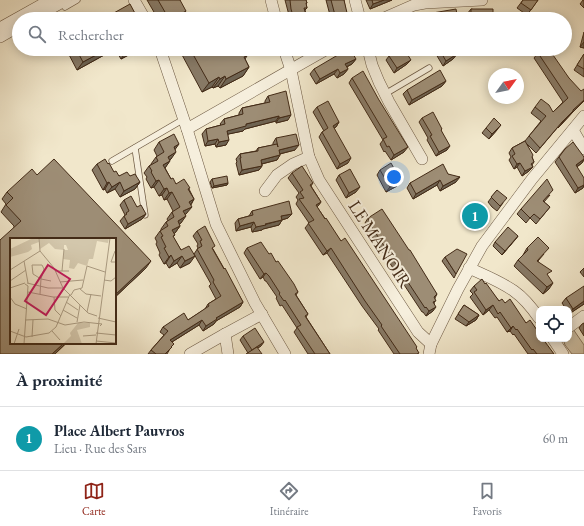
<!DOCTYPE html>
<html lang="fr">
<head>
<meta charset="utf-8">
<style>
	:root { --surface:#fff; --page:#f2f2f3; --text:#1f2937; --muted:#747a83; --line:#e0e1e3; --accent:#8f2418 }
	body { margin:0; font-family:"EB Garamond",serif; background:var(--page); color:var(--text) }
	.controls { position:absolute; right:12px; bottom:12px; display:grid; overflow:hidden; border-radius:8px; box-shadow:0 2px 10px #0003 }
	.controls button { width:36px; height:36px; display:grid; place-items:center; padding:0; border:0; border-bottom:1px solid var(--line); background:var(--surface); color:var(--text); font:20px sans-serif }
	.compass { position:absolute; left:488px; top:68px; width:36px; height:36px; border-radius:50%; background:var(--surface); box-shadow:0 2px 10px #0003; rotate:57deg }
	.you { position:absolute; left:394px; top:177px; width:14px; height:14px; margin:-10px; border:3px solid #fff; border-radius:50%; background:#1a73e8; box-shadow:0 0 0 6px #1a73e833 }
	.badge { display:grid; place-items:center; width:26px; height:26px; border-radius:50%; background:var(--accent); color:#fff; font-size:13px; font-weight:700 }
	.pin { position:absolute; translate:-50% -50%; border:2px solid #fff; box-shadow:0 1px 4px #0006 }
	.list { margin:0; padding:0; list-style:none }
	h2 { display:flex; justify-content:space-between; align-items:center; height:52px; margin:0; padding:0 16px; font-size:17px }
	h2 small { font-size:13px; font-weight:400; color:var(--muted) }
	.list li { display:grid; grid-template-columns:26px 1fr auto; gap:12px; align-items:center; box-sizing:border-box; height:64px; padding:0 16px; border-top:1px solid var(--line) }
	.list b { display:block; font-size:15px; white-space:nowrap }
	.list p { margin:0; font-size:13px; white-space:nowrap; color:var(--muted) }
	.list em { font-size:13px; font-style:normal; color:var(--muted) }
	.icon { flex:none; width:22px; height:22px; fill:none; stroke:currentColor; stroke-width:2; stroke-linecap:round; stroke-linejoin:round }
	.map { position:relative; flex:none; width:584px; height:354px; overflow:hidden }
	.search { position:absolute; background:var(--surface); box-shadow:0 2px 10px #0003; left:12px; right:12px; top:12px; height:44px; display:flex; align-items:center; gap:10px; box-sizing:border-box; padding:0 14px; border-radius:22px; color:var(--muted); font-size:15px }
	.sheet { height:116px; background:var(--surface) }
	nav { display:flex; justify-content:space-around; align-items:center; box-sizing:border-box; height:56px; border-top:1px solid var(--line); background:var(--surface); font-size:11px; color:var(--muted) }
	nav a { display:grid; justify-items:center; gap:2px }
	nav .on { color:var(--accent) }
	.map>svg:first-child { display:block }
	.green { fill:#d3c7ac; stroke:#8b7962 }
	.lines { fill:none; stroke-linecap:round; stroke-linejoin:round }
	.lane-casing { stroke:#6e5a44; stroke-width:7 }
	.street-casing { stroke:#6e5a44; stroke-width:12 }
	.lane { stroke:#f6efdd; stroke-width:5.5 }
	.street { stroke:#f6efdd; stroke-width:11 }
	.wall { fill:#877965; stroke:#432b17 }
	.shaded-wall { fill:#6e6352; stroke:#432b17 }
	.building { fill:#9d8d75; stroke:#432b17 }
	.labels { text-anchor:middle; stroke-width:4; stroke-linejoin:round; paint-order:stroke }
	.street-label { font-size:18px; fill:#432b17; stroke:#f6efdd }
	.inset-road { fill:none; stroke:#ab9c83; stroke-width:1 }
	.view { fill:#c2185b; fill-opacity:0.15; stroke:#c2185b; stroke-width:2 }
	.inset-edge { fill:none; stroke:#432b17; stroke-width:2 }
</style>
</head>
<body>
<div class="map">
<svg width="584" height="354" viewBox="0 0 584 354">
	<rect width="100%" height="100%" fill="#f1e7cb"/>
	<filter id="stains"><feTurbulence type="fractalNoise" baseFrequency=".005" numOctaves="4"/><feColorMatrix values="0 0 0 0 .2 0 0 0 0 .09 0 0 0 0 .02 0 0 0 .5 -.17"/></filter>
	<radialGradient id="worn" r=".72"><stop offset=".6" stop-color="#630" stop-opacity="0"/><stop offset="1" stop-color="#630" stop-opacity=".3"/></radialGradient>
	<path class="green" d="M573 329 584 345V354H572L565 345 563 339H569V332Z"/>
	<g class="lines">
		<defs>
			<g id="lane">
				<path d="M65 7 77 0"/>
				<path d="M385 94 429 68"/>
				<path d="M135 148 145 215"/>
				<path d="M112 161 184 119"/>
			</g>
			<g id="street">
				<path d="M134 0 145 19"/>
				<path d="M271 0 276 19"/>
				<path d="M355 0 360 19"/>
				<path d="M32 19 66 0"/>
				<path d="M382 19 414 5 425 3 482 0"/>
				<path d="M0 28 50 0"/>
				<path d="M0 37 19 26"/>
				<path d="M160 49 187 129 216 224 255 303 285 354"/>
				<path d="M284 49 291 70 309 157 319 180 418 332 431 344"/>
				<path d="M368 49 372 65 379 82 389 102 422 159"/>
				<path d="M187 129 327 49"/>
				<path d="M573 130 584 149"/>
				<path d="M265 191 277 175 293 164 309 157"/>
				<path d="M469 268C484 275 500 281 514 291 524 298 532 308 539 318"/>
				<path d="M569 327 584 316"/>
				<path d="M225 334 228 354"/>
				<path d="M553 339 563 354"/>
				<path d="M190 354 225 334 262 314"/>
				<path d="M429 354 431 344 458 289 482 246 532 179 584 116"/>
			</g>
		</defs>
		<use href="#lane" class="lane-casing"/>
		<use href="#street" class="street-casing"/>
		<use href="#lane" class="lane"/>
		<use href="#street" class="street"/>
	</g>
	<g class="wall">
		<path d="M147 0H180V19H158Z"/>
		<path d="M285 0H306L307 3 306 4 307 8 305 10 307 19H290Z"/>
		<path d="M326 0H344L347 19H331Z"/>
		<path d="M366 0H392L370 9Z"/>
		<path d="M523 0H538L527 15 517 8Z"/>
		<path d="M583 0H584V8L580 4Z"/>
		<path d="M471 9 493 14 514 19H467V14Z"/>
		<path d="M584 32V48L580 47Z"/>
		<path d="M66 49H140L121 59 115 49 77 70Z"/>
		<path d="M183 49H220L221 52 247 56 245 59 249 67 243 76 220 88 218 86 213 88 212 87 202 92 181 53Z"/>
		<path d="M433 49H453L457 54 453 59 443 66Z"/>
		<path d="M538 53 569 78 572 113 558 128V127L536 153 527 144 532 157 534 162 532 165 533 167 529 171 522 176 517 167 514 169 509 160 511 157 509 153 512 148 525 141 541 121 531 113 535 107 553 112 563 102 534 58Z"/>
		<path d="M584 54V77L574 70Z"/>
		<path d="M389 56 407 64 394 73 386 60Z"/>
		<path d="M356 59 352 64 347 67 348 69 344 74 337 78 334 74 316 84 310 74 314 69Z"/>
		<path d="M352 78 404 152 391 160 385 151 384 152 380 144 383 140 349 83Z"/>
		<path d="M446 81 442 86 409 105 403 94 407 90Z"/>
		<path d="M268 96 288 120 276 123V121L245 129 243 131 228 134 226 145 216 147 215 144 205 146 202 134 206 129 221 125 220 124 224 119 239 115V113L242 108 265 103V101Z"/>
		<path d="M317 107 339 122 336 127 334 128 348 163 337 169 319 137 322 132 324 131 313 112Z"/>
		<path d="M422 118 442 129 441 130 447 150 436 156 427 140 428 138 419 122Z"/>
		<path d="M486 128 497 130 489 139 482 133Z"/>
		<path d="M276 138 295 150 280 154V155L277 160 262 164V166L259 170 239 175 236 163 237 162 236 159 240 154 256 151 258 148 273 145V143Z"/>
		<path d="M159 142 175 149 171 159 170 160 165 168 171 179 176 184 189 189 194 199 191 205 186 214 185 215 181 223 179 224 180 226 175 233 174 234 175 235 173 237 181 250 190 263 180 268 177 263 169 268 166 263 164 264 159 255 160 253 156 244 157 242 155 238 160 231 161 230V229L166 222 168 221 167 219 172 212 173 211 167 199 164 200 162 195 159 196 154 187 151 188 146 179 147 177 144 173 149 166 151 165V164L156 157 157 156 154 150Z"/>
		<path d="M565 149 584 157V160L582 163 577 167 583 188 575 193 555 162Z"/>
		<path d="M97 164 114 172 119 176H130L140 182 135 189 120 197 115 189 107 193 105 189 103 190 92 170Z"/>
		<path d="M380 170 397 186 386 192 377 175Z"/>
		<path d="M292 173 313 183 311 186 321 202 317 207 416 349 418 354H394L378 330 379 329 362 306 327 253 323 255 305 228 309 223 296 204 298 200 296 197 299 193 288 178Z"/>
		<path d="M448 174 456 182 440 191 437 185 413 199 407 188 410 183Z"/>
		<path d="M37 175 146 268 55 354H0L14 226 1 212 6 204 2 199 7 192Z"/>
		<path d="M339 175 356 192 346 198 336 180Z"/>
		<path d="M212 179 228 183 227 185 212 188 210 182Z"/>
		<path d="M497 190 503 203 497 211 492 207 488 202Z"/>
		<path d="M550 195 544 202 550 207 536 224 530 218 526 223 517 214 521 209Z"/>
		<path d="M124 200 137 207 146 214 142 219 125 229 120 221 125 215 120 205Z"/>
		<path d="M252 211 292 214 288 218 282 220 279 225 263 229 262 230 252 232 251 227 236 231 235 223 238 219 249 216Z"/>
		<path d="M368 218 437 294 435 298 433 311 426 316 423 312H422L366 227 367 226 365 223Z"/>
		<path d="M197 231 213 249 243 302 240 307 216 321 214 324 203 331 199 325 172 342 171 347 167 354H148L151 350 164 335 160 332 163 327 188 320 205 309 208 304 216 299 209 286 211 284 194 254 198 248 197 246 198 244 193 236Z"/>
		<path d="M518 236 502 255 493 246 495 242Z"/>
		<path d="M247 248 269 254 276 262 298 292 296 295 308 314 306 317 330 354H308L294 332 297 328 282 305 280 306 276 298 277 297 266 281H265L263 277 260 279 244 253Z"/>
		<path d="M527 248 544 254 538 261 549 289 543 294 514 266 518 260 523 255Z"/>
		<path d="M445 257 456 274 454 278 442 261Z"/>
		<path d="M584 268V277L580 272Z"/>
		<path d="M485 284 499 301 505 303 526 323 554 354H528L514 334 513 335 510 331 507 332 497 317 495 318 489 310 483 315 470 297 473 294 470 291 474 286Z"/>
		<path d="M566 298 584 304 569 314V309H566L562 303Z"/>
		<path d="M464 305 479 315 476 320 466 326 455 319Z"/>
		<path d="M584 323V336L579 328 582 324Z"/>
		<path d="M243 336 261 346 248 353 240 340Z"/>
	</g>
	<g class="shaded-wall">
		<path d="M384 0H392L370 9 373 4Z"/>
		<path d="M186 11 180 19H172Z"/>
		<path d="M584 42V48L580 47Z"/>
		<path d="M107 49H115L77 70 83 62Z"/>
		<path d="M131 49H140L121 59 126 52Z"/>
		<path d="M457 54 453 59 443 66 446 61Z"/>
		<path d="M356 59 352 64 342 69 345 64Z"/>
		<path d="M411 60 407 64 394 73 397 68Z"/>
		<path d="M249 67 243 76 220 88 226 79Z"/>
		<path d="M338 69 334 74 316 84 320 79Z"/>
		<path d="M348 69 344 74 337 78 340 73Z"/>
		<path d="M225 76 218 86 213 88 220 79Z"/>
		<path d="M219 77 212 87 202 92 209 83Z"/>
		<path d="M446 81 442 86 409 105 412 100Z"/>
		<path d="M584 100V101L572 113 558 128 573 110Z"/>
		<path d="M291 115 288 120 276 123 279 118Z"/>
		<path d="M279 116 276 121 245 129 243 131 224 135 227 131 246 124Z"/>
		<path d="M339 122 336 127 329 131 333 126Z"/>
		<path d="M501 125 497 130 489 139 492 134Z"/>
		<path d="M218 139 215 144 205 146 208 141Z"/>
		<path d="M229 140 226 145 216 147 219 142Z"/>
		<path d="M179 144 174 151V147Z"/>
		<path d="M299 145 295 150 275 155 279 150Z"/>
		<path d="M450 146 447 150 436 156 439 152Z"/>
		<path d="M408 147 404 152 391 160 394 155Z"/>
		<path d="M176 152 171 159 163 164 168 157Z"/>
		<path d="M280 155 277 160 257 165 261 160Z"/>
		<path d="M351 158 348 163 337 169 340 164Z"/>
		<path d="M584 159 582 163 572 170 576 165Z"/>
		<path d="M170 161 165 168 158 172 163 165Z"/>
		<path d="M520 163 517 167 514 169 517 164Z"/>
		<path d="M262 166 259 170 239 175 242 170Z"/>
		<path d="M533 167 529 171 522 176 525 171Z"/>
		<path d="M460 177 456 182 440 191 443 186Z"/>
		<path d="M159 180 154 187 151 188 156 181Z"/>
		<path d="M440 180 437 185 413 199 416 194Z"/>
		<path d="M401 181 397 186 386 192 390 187Z"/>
		<path d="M109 182 105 189 103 190 107 183Z"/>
		<path d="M120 182 115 189 107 193 112 187Z"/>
		<path d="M140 182 135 189 120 197 124 191Z"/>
		<path d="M228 183 227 185 212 188 214 186Z"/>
		<path d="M584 185 583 188 575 193 578 188Z"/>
		<path d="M360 187 356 192 346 198 349 193Z"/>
		<path d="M167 188 162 195 159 196 164 189Z"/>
		<path d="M172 192 167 199 164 200 169 193Z"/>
		<path d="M194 199 189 207V202Z"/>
		<path d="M321 202 318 206 313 210 316 205Z"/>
		<path d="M192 207 186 214 178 218 183 211Z"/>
		<path d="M146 214 142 219 125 229 128 224Z"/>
		<path d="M292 214 288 218 278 221 281 216Z"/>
		<path d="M186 216 181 223 173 228 178 221Z"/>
		<path d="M282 220 279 225 263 229 262 230 252 232 256 227Z"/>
		<path d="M254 222 251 227 236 231 240 226Z"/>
		<path d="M180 226 175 233 167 238 172 230Z"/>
		<path d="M518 236 515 240 502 255 505 251Z"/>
		<path d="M331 248 327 253 323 255 327 251Z"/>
		<path d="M171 255 166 263 164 264 169 257Z"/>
		<path d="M182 256 177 263 169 268 174 261Z"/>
		<path d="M195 256 190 263 180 268 185 261Z"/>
		<path d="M151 261 146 268 115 297V295Z"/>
		<path d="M266 273 263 277 260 279 264 274Z"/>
		<path d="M553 283 549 289 543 294 547 287Z"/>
		<path d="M584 301V304L569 314 573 309Z"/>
		<path d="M243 302 240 307 216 321 214 324 203 331 206 326 216 318Z"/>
		<path d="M493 305 489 310 483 315 486 310Z"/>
		<path d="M436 307 433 311 426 316 429 311Z"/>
		<path d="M479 315 476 320 466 326 469 322Z"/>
		<path d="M202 320 199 325 167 345 170 340Z"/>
		<path d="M513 326 510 331 507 332Z"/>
		<path d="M264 342 261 346 249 354 252 350Z"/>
		<path d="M64 343H66L55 354H52Z"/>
	</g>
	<g class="building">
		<path d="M158 0H180L186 11 172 19H169Z"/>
		<path d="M290 0H306L307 3H306L307 8H304L307 19H294L291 9Z"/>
		<path d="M331 0H344L348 17 342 19H336Z"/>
		<path d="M372 0H384L373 4Z"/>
		<path d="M523 0H538L531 10 521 3Z"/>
		<path d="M130 4 138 19H103Z"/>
		<path d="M456 9 458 19H415V16Z"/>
		<path d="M471 9H493V14L514 13V19H471Z"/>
		<path d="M76 49H107L83 62Z"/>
		<path d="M125 49H131L126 52Z"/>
		<path d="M190 49H220L221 52 227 49H243L247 56 244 57 249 67 226 79 225 76 220 79 219 77 209 83Z"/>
		<path d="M348 49H350L356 59 345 64 348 69 340 73 338 69 320 79 314 69Z"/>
		<path d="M400 49H404L411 60 397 68 389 56Z"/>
		<path d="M439 49H453L457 54 446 61Z"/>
		<path d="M543 49H547L552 55H553L569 78 581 91 584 89V100L573 110V111L562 122 540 148 529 136 546 116 535 107 541 99 549 105 553 112 568 98 538 53Z"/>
		<path d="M584 54V69L577 65Z"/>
		<path d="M440 70 446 81 412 100 407 90Z"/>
		<path d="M363 71 379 100 408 147 394 155 389 146 387 147 383 139 387 137 352 78Z"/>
		<path d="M286 91 291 115 279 118V116L246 124V126L227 131 229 140 219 142 218 139 208 141 206 129 225 124 224 119 243 114 242 108 270 102 268 96Z"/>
		<path d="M328 101 339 122 333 126 351 158 340 164 322 132 328 128 317 107Z"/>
		<path d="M433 112 442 129 441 130 450 146 439 152 430 136 432 135 422 118Z"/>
		<path d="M494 118 501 125 492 134 486 128Z"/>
		<path d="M174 134 179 144 174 147 176 152 168 157 170 161 163 165 171 179 173 178 176 184 184 179 190 188 188 189 194 199 189 202 192 207 183 211 186 216 178 221 180 226 172 230 175 235 173 236 181 250 189 246 195 256 185 261 182 256 174 261 171 255 169 257 164 248 166 247 161 237 163 236 160 231 168 226 166 222 174 217 172 212 180 207 172 192 169 193 167 188 164 189 159 180 156 181 151 172 152 171 149 166 158 161 156 157 164 152 159 142Z"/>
		<path d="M296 134 299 145 279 150 280 155 261 160 262 166 242 170 240 158H241L240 154 258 151V148L277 144 278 147 276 138Z"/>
		<path d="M525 141 533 155 532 157 534 162 531 164 533 167 525 171 520 163 517 164 512 156 515 154 512 148Z"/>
		<path d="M573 142 584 157V159L576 165 584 178V185L578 188 559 157 565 149Z"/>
		<path d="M54 159 151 261 115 295V239H11V343H64L52 354H0V240L21 221 6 205 13 198 7 192 32 169 37 175Z"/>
		<path d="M105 159 108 164 109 163 114 172 116 171 119 176 127 172 130 176 135 174 140 182 124 191 120 182 112 187 109 182 107 183 97 164Z"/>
		<path d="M391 163 401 181 390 187 380 170Z"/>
		<path d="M443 164 448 174 460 177 443 186 440 180 416 194 410 183Z"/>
		<path d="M302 166 313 183 310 185 321 202 316 205 325 219 326 218 341 241 345 238 417 347 416 348 419 353 417 354H400L381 326 382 325 365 301 331 248 327 251 308 223 314 220 299 199 304 198 300 192 303 190 292 173Z"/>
		<path d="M350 169 360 187 349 193 339 175Z"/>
		<path d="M227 176 228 183 214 186 212 179Z"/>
		<path d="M547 179 553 190 543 201 550 207 540 219 534 214 530 218 521 209Z"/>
		<path d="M497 190 507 198 500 206 491 197Z"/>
		<path d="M131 196 137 207 141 205 146 214 128 224 124 216 127 214 126 213 129 211 124 200Z"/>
		<path d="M289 201 292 214 281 216 282 220 265 224 266 225 256 227 254 222 240 226 238 219 253 215 252 211Z"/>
		<path d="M382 209 409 250H410L437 294 434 297 436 301 433 302 436 307 429 311 426 307 425 308 369 223 370 222 368 218Z"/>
		<path d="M205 226 215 246 212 248 224 269 225 268 243 302 216 318 217 319 206 326 202 320 170 340 174 344 171 347H172L165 354H156L151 350 168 331 163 327 184 313 188 320 209 306 208 304 221 296 213 282 214 280 197 249 202 246 200 241 202 240 197 231Z"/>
		<path d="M508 227 518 236 505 251 495 242Z"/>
		<path d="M538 237 549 248 537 261 552 271 547 274 553 283 547 287 518 260 528 250 527 248Z"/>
		<path d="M261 242 269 254 271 253 276 262 278 261 294 284 298 292 295 294 308 314 305 316 330 354H315L297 327 301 325 285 300 284 301 279 294 280 293 269 276 266 273 264 274 247 248Z"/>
		<path d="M457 249 467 254 456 274 445 257Z"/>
		<path d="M482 279 485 284 486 283 499 301 502 299 505 303 510 299 526 323 530 320 539 333V339H543L554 354H537L533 349 532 350 517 329 516 330 513 326 511 328 500 312 498 314 493 305 486 310 474 292 477 290 474 286Z"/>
		<path d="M584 286V301L573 309 566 298Z"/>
		<path d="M464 305 479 315 469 322 458 314Z"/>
		<path d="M255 328 264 342 252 350 243 336Z"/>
		<path d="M257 347 262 354H246Z"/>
	</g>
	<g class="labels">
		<g class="street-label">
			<text transform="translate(380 244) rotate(57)" y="6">LE MANOIR</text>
		</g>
	</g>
	<g transform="translate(10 238)">
		<rect width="106" height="106" fill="#f1e7cb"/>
		<path d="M23 0H99L98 5 87 3 83 21H79L77 28 68 25 64 31 59 30 60 22 53 21 54 12H58L56 7H54V12L45 11 39 5 30 11 29 4 21 7 22 11 18 14 0 19V11ZM68 85H80V89L67 92 72 106H53L61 98 60 95Z" fill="#d3c7ac"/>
		<path class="inset-road" d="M29 0 30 13 44 30 53 50 78 75 87 78M105 13 101 24H106M14 23 18 45M0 32 30 13M45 33H59M52 33 54 11M94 42 101 43 106 39M0 43 16 32M50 44 73 42M17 45 38 50H53M0 50 15 45M70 51 76 56 91 58M18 54 43 59H58M30 56 31 41 23 36 22 27H32L34 31 31 41 41 43M61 57 64 52 72 50 77 28 95 34M0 59 5 66 17 71M44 59 45 72 51 78M56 64 68 72M53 72 67 80M77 74 81 56M88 80 106 84M15 82 38 81 55 87 74 84 92 86 90 88M67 84 70 67M0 93 16 99 39 95 46 89 60 56M42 93 50 102M86 95 106 97M73 98 86 97M22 99 23 82M86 103 106 105M4 106 9 91M14 106 18 48 15 46M86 106 100 0"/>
		<path class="view" d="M38 27 60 41 36 77 15 63Z"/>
		<rect width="106" height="106" class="inset-edge"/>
	</g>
	<rect width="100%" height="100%" filter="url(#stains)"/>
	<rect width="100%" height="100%" fill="url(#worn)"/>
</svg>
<div class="controls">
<button><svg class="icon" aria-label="locate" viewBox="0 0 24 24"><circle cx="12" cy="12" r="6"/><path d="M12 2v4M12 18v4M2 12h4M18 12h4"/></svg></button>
</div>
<svg class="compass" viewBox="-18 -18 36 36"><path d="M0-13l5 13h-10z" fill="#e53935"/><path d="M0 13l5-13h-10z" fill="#747a83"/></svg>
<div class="you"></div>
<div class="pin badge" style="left:475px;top:216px;background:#0f9aa8">1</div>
<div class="search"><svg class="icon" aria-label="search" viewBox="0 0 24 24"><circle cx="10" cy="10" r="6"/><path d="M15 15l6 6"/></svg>Rechercher</div>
</div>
<section class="sheet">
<h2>À proximité<small></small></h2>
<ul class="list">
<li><span class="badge" style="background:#0f9aa8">1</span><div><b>Place Albert Pauvros</b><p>Lieu · Rue des Sars</p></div><em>60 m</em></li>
</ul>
</section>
<nav>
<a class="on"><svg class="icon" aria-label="map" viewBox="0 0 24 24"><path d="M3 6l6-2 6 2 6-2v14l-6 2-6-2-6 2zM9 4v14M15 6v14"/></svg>Carte</a>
<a><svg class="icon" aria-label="directions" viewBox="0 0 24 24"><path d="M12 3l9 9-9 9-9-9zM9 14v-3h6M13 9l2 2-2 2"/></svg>Itinéraire</a>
<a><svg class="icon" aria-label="saved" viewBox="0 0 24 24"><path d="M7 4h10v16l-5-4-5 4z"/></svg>Favoris</a>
</nav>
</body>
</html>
